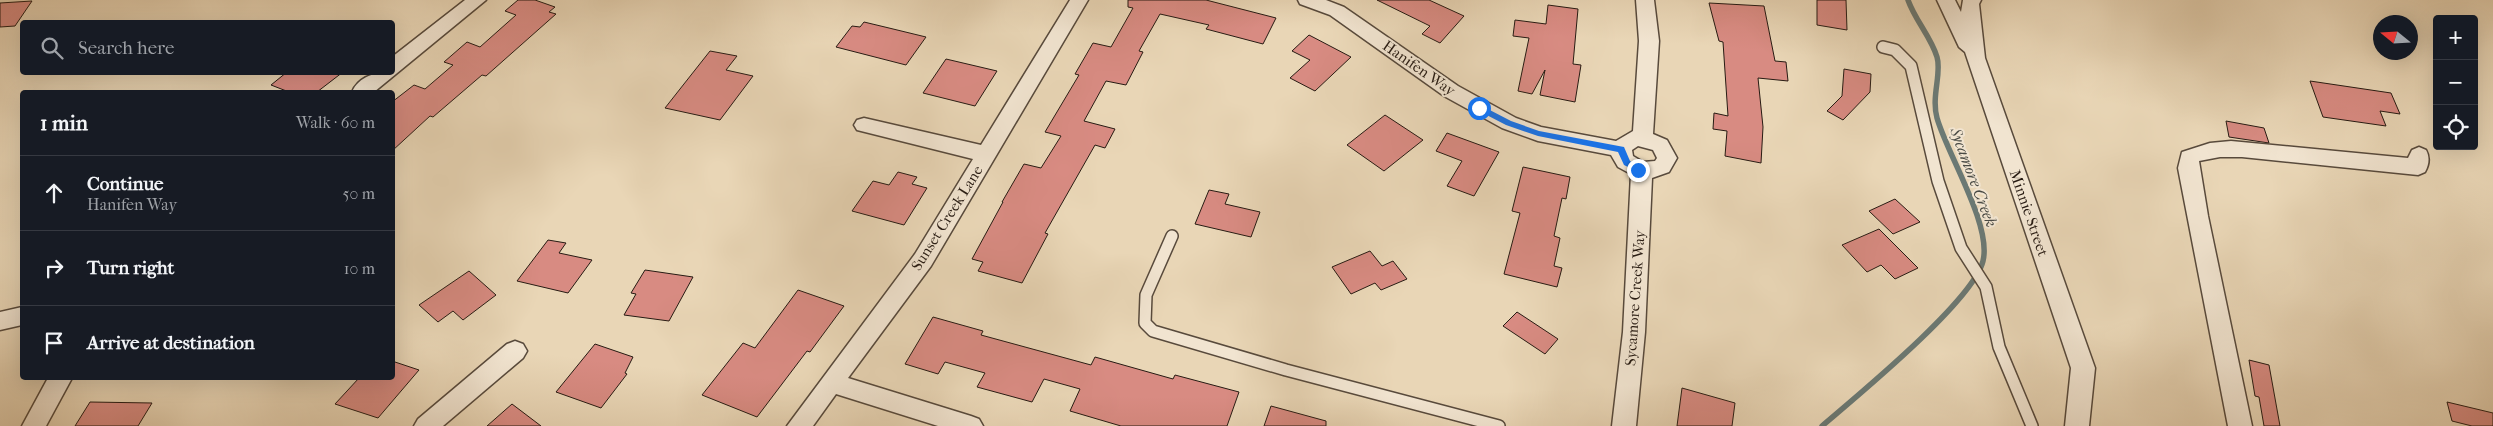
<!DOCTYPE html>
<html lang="en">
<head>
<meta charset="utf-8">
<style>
	:root { --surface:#171b24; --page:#20242c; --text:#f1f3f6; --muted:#9ea1a6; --line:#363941 }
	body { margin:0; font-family:"IM FELL French Canon",serif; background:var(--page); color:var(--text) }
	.controls { position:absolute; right:15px; top:15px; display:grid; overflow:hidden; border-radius:5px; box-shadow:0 5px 20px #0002 }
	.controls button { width:45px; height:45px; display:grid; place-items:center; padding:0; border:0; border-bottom:1px solid var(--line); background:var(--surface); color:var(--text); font:25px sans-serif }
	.compass { position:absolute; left:2373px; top:15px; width:45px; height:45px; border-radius:50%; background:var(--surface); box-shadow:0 5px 20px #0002; rotate:288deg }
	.stop { position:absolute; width:15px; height:15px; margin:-11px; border:4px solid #1a73e8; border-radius:50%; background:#fff }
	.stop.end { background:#1a73e8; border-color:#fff; box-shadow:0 1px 5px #0008 }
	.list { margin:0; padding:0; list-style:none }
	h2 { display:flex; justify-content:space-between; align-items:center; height:65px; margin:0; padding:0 20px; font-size:21px }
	h2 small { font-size:16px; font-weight:400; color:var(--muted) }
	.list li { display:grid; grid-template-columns:32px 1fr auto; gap:15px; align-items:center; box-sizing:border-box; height:75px; padding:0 20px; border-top:1px solid var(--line) }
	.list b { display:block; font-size:19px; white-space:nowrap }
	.list p { margin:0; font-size:16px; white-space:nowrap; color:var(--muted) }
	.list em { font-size:16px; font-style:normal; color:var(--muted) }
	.icon { flex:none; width:28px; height:28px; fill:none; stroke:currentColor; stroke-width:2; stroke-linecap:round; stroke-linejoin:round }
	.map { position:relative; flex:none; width:2493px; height:426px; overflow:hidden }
	.search { position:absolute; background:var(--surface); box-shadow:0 5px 20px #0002; left:20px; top:20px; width:375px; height:55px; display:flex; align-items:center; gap:12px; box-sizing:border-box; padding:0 18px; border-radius:5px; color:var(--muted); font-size:19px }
	.panel { position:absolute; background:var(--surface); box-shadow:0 5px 20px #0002; left:20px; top:90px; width:375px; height:290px; border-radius:5px }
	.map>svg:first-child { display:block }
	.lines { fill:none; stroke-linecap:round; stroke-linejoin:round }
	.stream { stroke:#6b7974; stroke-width:5.5 }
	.building { fill:#d88b82; stroke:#271b13 }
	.lane-casing { stroke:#584a3c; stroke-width:14 }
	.street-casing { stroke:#584a3c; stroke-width:3 }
	.lane { stroke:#f1e4d0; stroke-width:11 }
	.street { fill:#f1e4d0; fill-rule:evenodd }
	.route { fill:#1a73e8 }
	.labels { text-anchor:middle; stroke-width:4; stroke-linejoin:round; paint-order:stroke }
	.street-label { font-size:15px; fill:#271b13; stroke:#f1e4d0 }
	.water-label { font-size:16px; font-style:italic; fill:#494a44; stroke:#f1e4d0 }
</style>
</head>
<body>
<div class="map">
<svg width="2493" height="426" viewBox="0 0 2493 426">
	<rect width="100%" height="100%" fill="#e9d6b6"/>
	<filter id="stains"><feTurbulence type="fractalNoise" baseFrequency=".004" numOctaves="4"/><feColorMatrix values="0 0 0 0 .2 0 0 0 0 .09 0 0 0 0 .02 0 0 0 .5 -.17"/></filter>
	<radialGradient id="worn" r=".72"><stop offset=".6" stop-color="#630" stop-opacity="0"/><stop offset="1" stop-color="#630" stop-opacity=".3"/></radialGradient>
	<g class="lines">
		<path class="stream" d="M1822 426C1857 396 1973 301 1983 261 1992 225 1947 154 1937 118 1931 96 1942 73 1937 57 1931 37 1915 20 1908 0"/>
	</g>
	<g class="building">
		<path d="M518 0H535L555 7 549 12 556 14 486 76 482 75 433 117 430 116 392 151V102L414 85 425 89 453 65 444 62 467 42 480 47 516 15 505 11Z"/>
		<path d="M1128 0H1206L1276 18 1263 44 1206 29 1209 25 1160 14 1139 51 1143 52 1126 85 1106 81 1084 121 1115 129 1105 148 1095 145 1045 233 1048 234 1022 283 978 271 983 262 972 259 1003 202H1002L1024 164 1041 168 1061 136 1045 132 1079 75 1075 74 1093 43 1111 47 1133 8 1128 7Z"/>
		<path d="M1377 0H1429L1464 16 1440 43 1422 34 1430 26Z"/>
		<path d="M1817 0H1846L1847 30 1817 25Z"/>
		<path d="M32 1 15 26 0 27V3Z"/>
		<path d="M1709 3 1764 6 1775 61 1786 62 1788 81 1758 78 1763 127 1761 163 1725 156 1727 131 1713 129 1714 113 1728 116 1723 42 1719 41Z"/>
		<path d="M1548 5 1578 9 1573 64 1581 65 1575 102 1540 95 1545 70 1532 94 1518 91 1529 38 1513 36 1515 20 1546 24Z"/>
		<path d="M864 22 889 28 926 37 906 65 836 47 852 26 860 27Z"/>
		<path d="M1309 35 1351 57 1315 91 1290 78 1310 60 1292 51Z"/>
		<path d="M710 51 737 56 726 70 753 76 720 120 665 108Z"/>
		<path d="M946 59 997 71 975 106 923 93Z"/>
		<path d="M1844 69 1871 74 1870 92 1843 120 1827 111 1842 96Z"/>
		<path d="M287 72H343L317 92H289L271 85Z"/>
		<path d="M2310 81 2391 93 2400 114 2380 111 2386 126 2323 117Z"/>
		<path d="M1385 115 1423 140 1384 171 1347 145Z"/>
		<path d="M2226 121 2264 128 2269 143 2229 137Z"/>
		<path d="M1447 133 1499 152 1474 196 1447 186 1462 161 1436 151Z"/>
		<path d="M1523 167 1570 177 1566 199 1562 198 1554 236 1560 238 1554 266 1562 268 1557 287 1504 274 1520 213 1512 211Z"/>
		<path d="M898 172 917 177 912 184 927 188 904 225 852 211 873 181 889 185Z"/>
		<path d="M1209 190 1229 194 1225 204 1260 212 1251 237 1195 224Z"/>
		<path d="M1895 199 1920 222 1893 234 1869 211Z"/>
		<path d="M1879 229 1918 268 1895 279 1881 265 1867 272 1842 245Z"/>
		<path d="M548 240 566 243 559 253 592 260 568 293 517 281Z"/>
		<path d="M1370 251 1382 266 1393 261 1407 279 1381 290 1375 283 1351 294 1332 267Z"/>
		<path d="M645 270 693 277 669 321 624 315 636 294 631 293Z"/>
		<path d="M469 271 496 295 463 320 453 311 438 322 419 305Z"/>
		<path d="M798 290 844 306 810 352 807 351 757 417 702 395 743 343 755 348Z"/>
		<path d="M1517 312 1558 339 1545 354 1503 326Z"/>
		<path d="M933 317 983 331 981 335 1091 365 1095 357 1173 379 1175 375 1239 392 1227 426H1121L1070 411 1080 389 1044 379 1032 402 977 387 985 373 945 362 938 374 905 364Z"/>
		<path d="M595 344 633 357 625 373 627 374 601 408 556 392Z"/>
		<path d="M2249 360 2269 365 2280 426H2264L2259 397 2255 396Z"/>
		<path d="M392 361 419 370 378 418 335 404 359 378H392Z"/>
		<path d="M1682 388 1735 403 1732 426H1677Z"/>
		<path d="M90 402 152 403 138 426H75Z"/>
		<path d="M2447 402 2493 413V426H2472L2452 421Z"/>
		<path d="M512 404 541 426H487Z"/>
		<path d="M1271 406 1326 421V426H1264Z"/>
	</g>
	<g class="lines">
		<defs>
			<g id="lane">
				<path d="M1883 47 1895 50 1911 66 1938 181 1961 248 1986 287 1999 347 2032 426"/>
				<path d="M1172 236 1146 295 1145 323 1153 331 1286 370 1499 426"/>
			</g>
			<g id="street">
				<path d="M465 0H486L374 92H352C359 76 376 72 392 72V57Z"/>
				<path d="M1070 0H1088L931 266 848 378 971 416 979 419 983 426H938L836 394 813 426H787L915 254 973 159 857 130 854 125 857 120 864 118 981 145Z"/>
				<path d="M1298 0H1326L1344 7 1458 86 1516 118 1541 127 1616 141 1633 131 1639 41 1636 0H1654L1659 41 1653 134 1667 140 1677 158 1669 172 1652 178 1645 332 1636 426H1612L1623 332 1631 174 1618 167 1611 155 1538 141 1502 128 1444 96 1330 15 1300 4ZM1638 146 1653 150 1657 158 1655 161 1643 162 1633 156 1632 150Z"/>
				<path d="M1937 0H1955L1961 12 1963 0H1981L1979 4 1985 58 2095 368 2089 426H2065L2071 368 1965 52 1959 47Z"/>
				<path d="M2231 141 2408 158 2412 150 2419 147 2426 150C2430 157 2429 165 2425 172L2418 175 2242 157H2220L2199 161 2208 216 2252 426H2228L2178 168 2182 152 2210 143Z"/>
				<path d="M22 307V325L0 330V312Z"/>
				<path d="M515 341 523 344 527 351 523 358 443 426H414L418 419 507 344Z"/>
				<path d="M48 378H72L46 426H22Z"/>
			</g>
		</defs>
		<use href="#lane" class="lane-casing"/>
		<use href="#street" class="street-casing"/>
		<use href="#lane" class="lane"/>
		<use href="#street" class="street"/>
	</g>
	<path class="route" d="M1477 106H1482L1511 121 1539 131 1624 147 1630 161 1642 170 1638 172 1624 165 1618 152 1538 136 1506 125 1477 110Z"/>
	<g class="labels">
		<g class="street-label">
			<text transform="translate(1419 68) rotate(35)" y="5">Hanifen Way</text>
			<text transform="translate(2029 213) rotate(71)" y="5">Minnie Street</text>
			<text transform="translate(947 218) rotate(-58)" y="5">Sunset Creek Lane</text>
			<text transform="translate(1635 298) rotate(-86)" y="5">Sycamore Creek Way</text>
		</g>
		<g class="water-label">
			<text transform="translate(1974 177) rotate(69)" y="6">Sycamore Creek</text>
		</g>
	</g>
	<rect width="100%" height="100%" filter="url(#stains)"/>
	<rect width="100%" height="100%" fill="url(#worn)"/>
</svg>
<div class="controls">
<button>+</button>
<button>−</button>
<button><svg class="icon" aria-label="locate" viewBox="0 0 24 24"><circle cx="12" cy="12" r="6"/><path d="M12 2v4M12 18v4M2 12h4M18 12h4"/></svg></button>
</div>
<svg class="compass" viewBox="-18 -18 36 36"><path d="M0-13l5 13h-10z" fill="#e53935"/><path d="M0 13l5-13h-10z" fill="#9ea1a6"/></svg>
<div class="stop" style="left:1479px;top:108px"></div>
<div class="stop end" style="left:1638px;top:170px"></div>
<div class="search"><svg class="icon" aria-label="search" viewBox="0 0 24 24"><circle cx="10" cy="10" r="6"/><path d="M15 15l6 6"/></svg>Search here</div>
<section class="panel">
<h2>1 min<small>Walk · 60 m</small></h2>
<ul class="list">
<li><svg class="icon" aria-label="ahead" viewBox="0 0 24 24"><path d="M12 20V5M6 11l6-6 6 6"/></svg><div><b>Continue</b><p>Hanifen Way</p></div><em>50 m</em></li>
<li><svg class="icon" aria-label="right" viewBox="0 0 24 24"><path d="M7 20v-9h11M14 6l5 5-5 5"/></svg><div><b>Turn right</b></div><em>10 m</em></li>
<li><svg class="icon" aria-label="arrive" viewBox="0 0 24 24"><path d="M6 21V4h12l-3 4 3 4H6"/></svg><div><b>Arrive at destination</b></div></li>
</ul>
</section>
</div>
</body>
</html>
